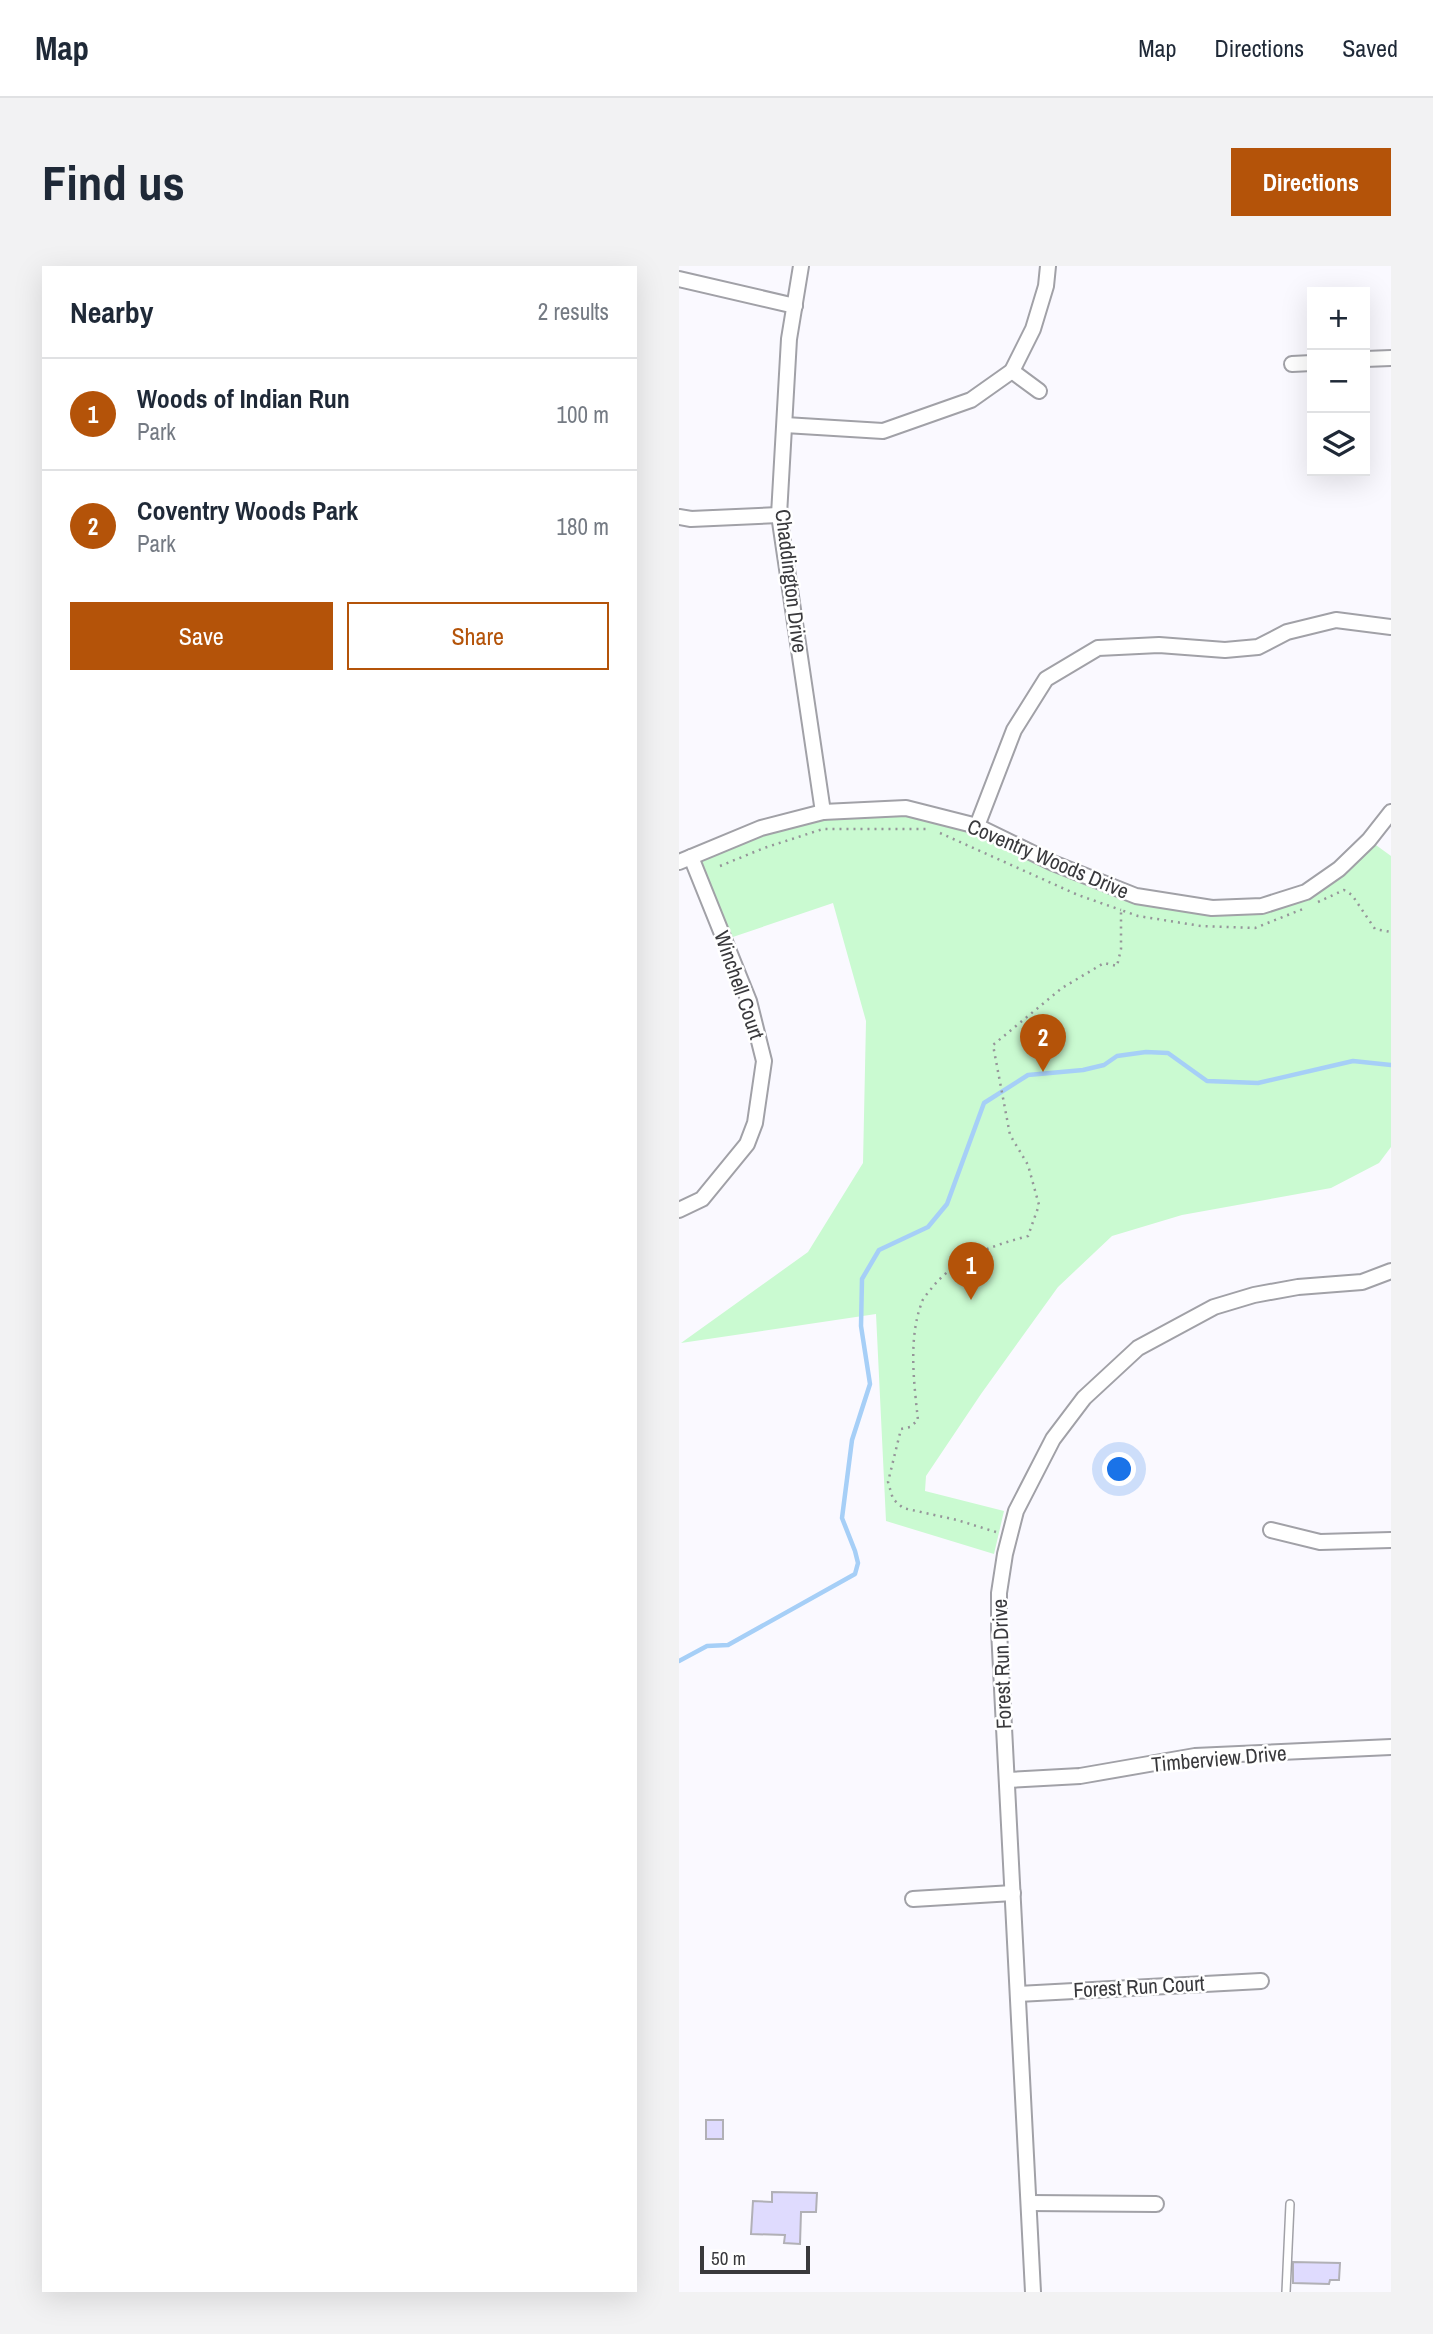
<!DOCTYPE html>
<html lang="en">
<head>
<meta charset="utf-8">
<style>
	:root { --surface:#fff; --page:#f2f2f3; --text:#1f2937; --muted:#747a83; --line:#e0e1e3; --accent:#b45309 }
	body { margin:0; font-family:"Archivo Narrow",sans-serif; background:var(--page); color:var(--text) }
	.controls { position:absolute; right:21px; top:21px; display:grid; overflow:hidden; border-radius:0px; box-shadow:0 7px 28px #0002 }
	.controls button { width:63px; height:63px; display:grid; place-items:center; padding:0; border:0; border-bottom:2px solid var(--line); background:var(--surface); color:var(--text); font:35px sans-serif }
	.scale { position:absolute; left:21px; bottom:18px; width:110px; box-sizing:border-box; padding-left:7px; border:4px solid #39393c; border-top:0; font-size:19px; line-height:24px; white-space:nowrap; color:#39393c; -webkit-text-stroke:5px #fff; paint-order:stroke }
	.you { position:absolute; left:441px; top:1204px; width:24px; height:24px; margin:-18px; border:5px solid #fff; border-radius:50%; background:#1a73e8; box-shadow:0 0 0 10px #1a73e833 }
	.badge { display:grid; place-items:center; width:46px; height:46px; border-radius:50%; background:var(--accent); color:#fff; font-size:23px; font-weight:700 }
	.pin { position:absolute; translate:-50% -58px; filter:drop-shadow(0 2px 4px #0008) }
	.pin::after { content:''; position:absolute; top:37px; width:24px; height:21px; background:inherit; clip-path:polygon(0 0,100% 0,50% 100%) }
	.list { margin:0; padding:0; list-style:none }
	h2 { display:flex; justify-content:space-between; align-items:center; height:91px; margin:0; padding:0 28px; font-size:30px }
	h2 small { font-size:23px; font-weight:400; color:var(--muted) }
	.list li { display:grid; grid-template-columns:46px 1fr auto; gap:21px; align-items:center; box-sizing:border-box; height:112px; padding:0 28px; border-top:2px solid var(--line) }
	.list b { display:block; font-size:26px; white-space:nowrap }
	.list p { margin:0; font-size:23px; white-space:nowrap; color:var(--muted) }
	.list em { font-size:23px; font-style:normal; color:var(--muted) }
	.actions { display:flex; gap:14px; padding:21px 28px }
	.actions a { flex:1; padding:16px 0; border:2px solid var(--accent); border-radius:0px; text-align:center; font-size:24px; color:var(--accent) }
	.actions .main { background:var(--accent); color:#fff }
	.icon { flex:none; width:38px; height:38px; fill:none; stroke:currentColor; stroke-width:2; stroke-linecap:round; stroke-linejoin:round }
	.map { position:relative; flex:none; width:712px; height:2026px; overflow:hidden; border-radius:0px }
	header { display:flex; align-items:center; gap:42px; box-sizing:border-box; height:98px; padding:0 35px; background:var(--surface); border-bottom:2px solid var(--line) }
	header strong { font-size:33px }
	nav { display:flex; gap:38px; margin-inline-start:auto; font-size:24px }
	.intro { display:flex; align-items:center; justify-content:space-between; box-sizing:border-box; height:168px; padding:0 42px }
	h1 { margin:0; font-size:49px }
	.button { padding:18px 32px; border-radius:0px; background:var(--accent); color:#fff; font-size:24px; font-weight:700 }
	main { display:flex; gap:42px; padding:0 42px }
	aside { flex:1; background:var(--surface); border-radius:0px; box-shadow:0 7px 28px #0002 }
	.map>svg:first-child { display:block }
	.green { fill:#cafad1 }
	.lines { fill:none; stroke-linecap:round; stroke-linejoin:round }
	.stream { stroke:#a6cff7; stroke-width:4.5 }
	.building { fill:#dfdbfe; stroke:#b1b0b6; stroke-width:2 }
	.service-casing { stroke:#a1a1a7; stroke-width:10 }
	.minor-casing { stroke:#a1a1a7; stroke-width:18 }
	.path { stroke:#959599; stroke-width:2.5; stroke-dasharray:2 5; stroke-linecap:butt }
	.service { stroke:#fff; stroke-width:7 }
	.minor { stroke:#fff; stroke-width:14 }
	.labels { text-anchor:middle; stroke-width:5; stroke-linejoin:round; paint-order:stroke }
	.street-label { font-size:21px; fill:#39393c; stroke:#fff }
</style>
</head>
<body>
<header>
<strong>Map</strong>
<nav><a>Map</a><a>Directions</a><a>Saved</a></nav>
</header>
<div class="intro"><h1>Find us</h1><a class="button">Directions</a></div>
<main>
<aside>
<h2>Nearby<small>2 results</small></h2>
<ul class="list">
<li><span class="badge">1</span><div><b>Woods of Indian Run</b><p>Park</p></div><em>100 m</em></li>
<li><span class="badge">2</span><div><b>Coventry Woods Park</b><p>Park</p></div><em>180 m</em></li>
</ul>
<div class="actions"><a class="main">Save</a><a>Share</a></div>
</aside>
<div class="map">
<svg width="712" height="2026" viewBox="0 0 712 2026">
	<rect width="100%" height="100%" fill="#faf9ff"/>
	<path class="green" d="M227 542 298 560 457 630 533 642 627 626 690 574 712 590V881L700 897 652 922 503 949 433 970 379 1021 302 1128 247 1210 246 1225 325 1245 315 1288 207 1255 197 1048 2 1077 129 986 184 897 187 755 154 637 45 674 12 591 144 546Z"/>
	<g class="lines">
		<path class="stream" d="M0 1395 28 1380 49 1379 176 1308 179 1297 176 1285 163 1252 173 1174 191 1118 182 1060 183 1013 200 984 249 961 268 938 305 837 349 809 404 804 425 799 438 790 467 786 489 787 528 815 579 817 674 795 712 799"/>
	</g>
	<g class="building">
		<rect x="27" y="1854" width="17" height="19"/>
		<path d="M93 1926 138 1927 137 1946H122L121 1978 105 1977 106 1969 72 1968 74 1935 93 1936Z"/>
		<path d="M614 1996 661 1997 660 2014H651L650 2018 614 2017Z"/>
	</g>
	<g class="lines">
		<defs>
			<path id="service" d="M607 2026 611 1938"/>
			<g id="minor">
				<path d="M122 0 110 73 100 249 144 546"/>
				<path d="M0 13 116 40"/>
				<path d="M686 93 712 92"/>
				<path d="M613 98 633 97"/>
				<path d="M333 105 360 125"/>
				<path d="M106 159 204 165 292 134 333 105 354 63 367 20 369 0"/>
				<path d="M0 251 12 253 100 249"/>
				<path d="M298 560 335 464 367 413 419 382 480 379 546 384 579 381 608 366 657 354 712 361"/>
				<path d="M0 596 82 562 144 546 227 542 298 560 374 597 457 630 533 642 583 640 627 626 660 603 690 574 712 546"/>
				<path d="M0 944 23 933 68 878 76 857 85 795 70 735 12 591"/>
				<path d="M592 1264 641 1276 712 1274"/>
				<path d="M328 1514 401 1510 516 1490 712 1481"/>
				<path d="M234 1633 334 1627"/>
				<path d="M339 1728 582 1715"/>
				<path d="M350 1937 477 1938"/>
				<path d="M354 2026 320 1364V1327L326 1288 337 1245 374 1173 405 1132 459 1082 535 1041 575 1029 619 1021 683 1016 712 1005"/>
			</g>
		</defs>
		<use href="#service" class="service-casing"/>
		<use href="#minor" class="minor-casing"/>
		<g class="path">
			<path d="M261 567 399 629 442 644"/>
			<path d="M41 600 85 582 144 563H248"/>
			<path d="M639 636 665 624 673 629 696 663 712 666"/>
			<path d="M317 1266 278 1254 224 1242 214 1233 209 1216 222 1163 231 1161 239 1154C235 1117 229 1072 243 1036 244 1032 249 1027 252 1023 276 992 312 980 349 970L360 939 349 899 331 869 314 779 383 722 425 697 438 700 442 683V644L459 650 522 660 576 662 624 643"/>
		</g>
		<use href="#service" class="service"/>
		<use href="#minor" class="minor"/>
	</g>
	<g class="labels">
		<g class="street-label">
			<text transform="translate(112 315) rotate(83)" y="7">Chaddington Drive</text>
			<text transform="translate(369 593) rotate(23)" y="7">Coventry Woods Drive</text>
			<text transform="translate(60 719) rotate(71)" y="7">Winchell Court</text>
			<text transform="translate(323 1398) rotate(-92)" y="7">Forest Run Drive</text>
			<text transform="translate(540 1493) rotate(-5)" y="7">Timberview Drive</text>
			<text transform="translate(460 1721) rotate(-3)" y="7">Forest Run Court</text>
		</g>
	</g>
</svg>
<div class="controls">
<button>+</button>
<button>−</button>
<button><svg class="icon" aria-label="layers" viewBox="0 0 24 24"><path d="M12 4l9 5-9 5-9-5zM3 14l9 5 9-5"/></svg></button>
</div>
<div class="scale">50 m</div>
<div class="you"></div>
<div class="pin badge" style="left:292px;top:1034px">1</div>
<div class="pin badge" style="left:364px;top:806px">2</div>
</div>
</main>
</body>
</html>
